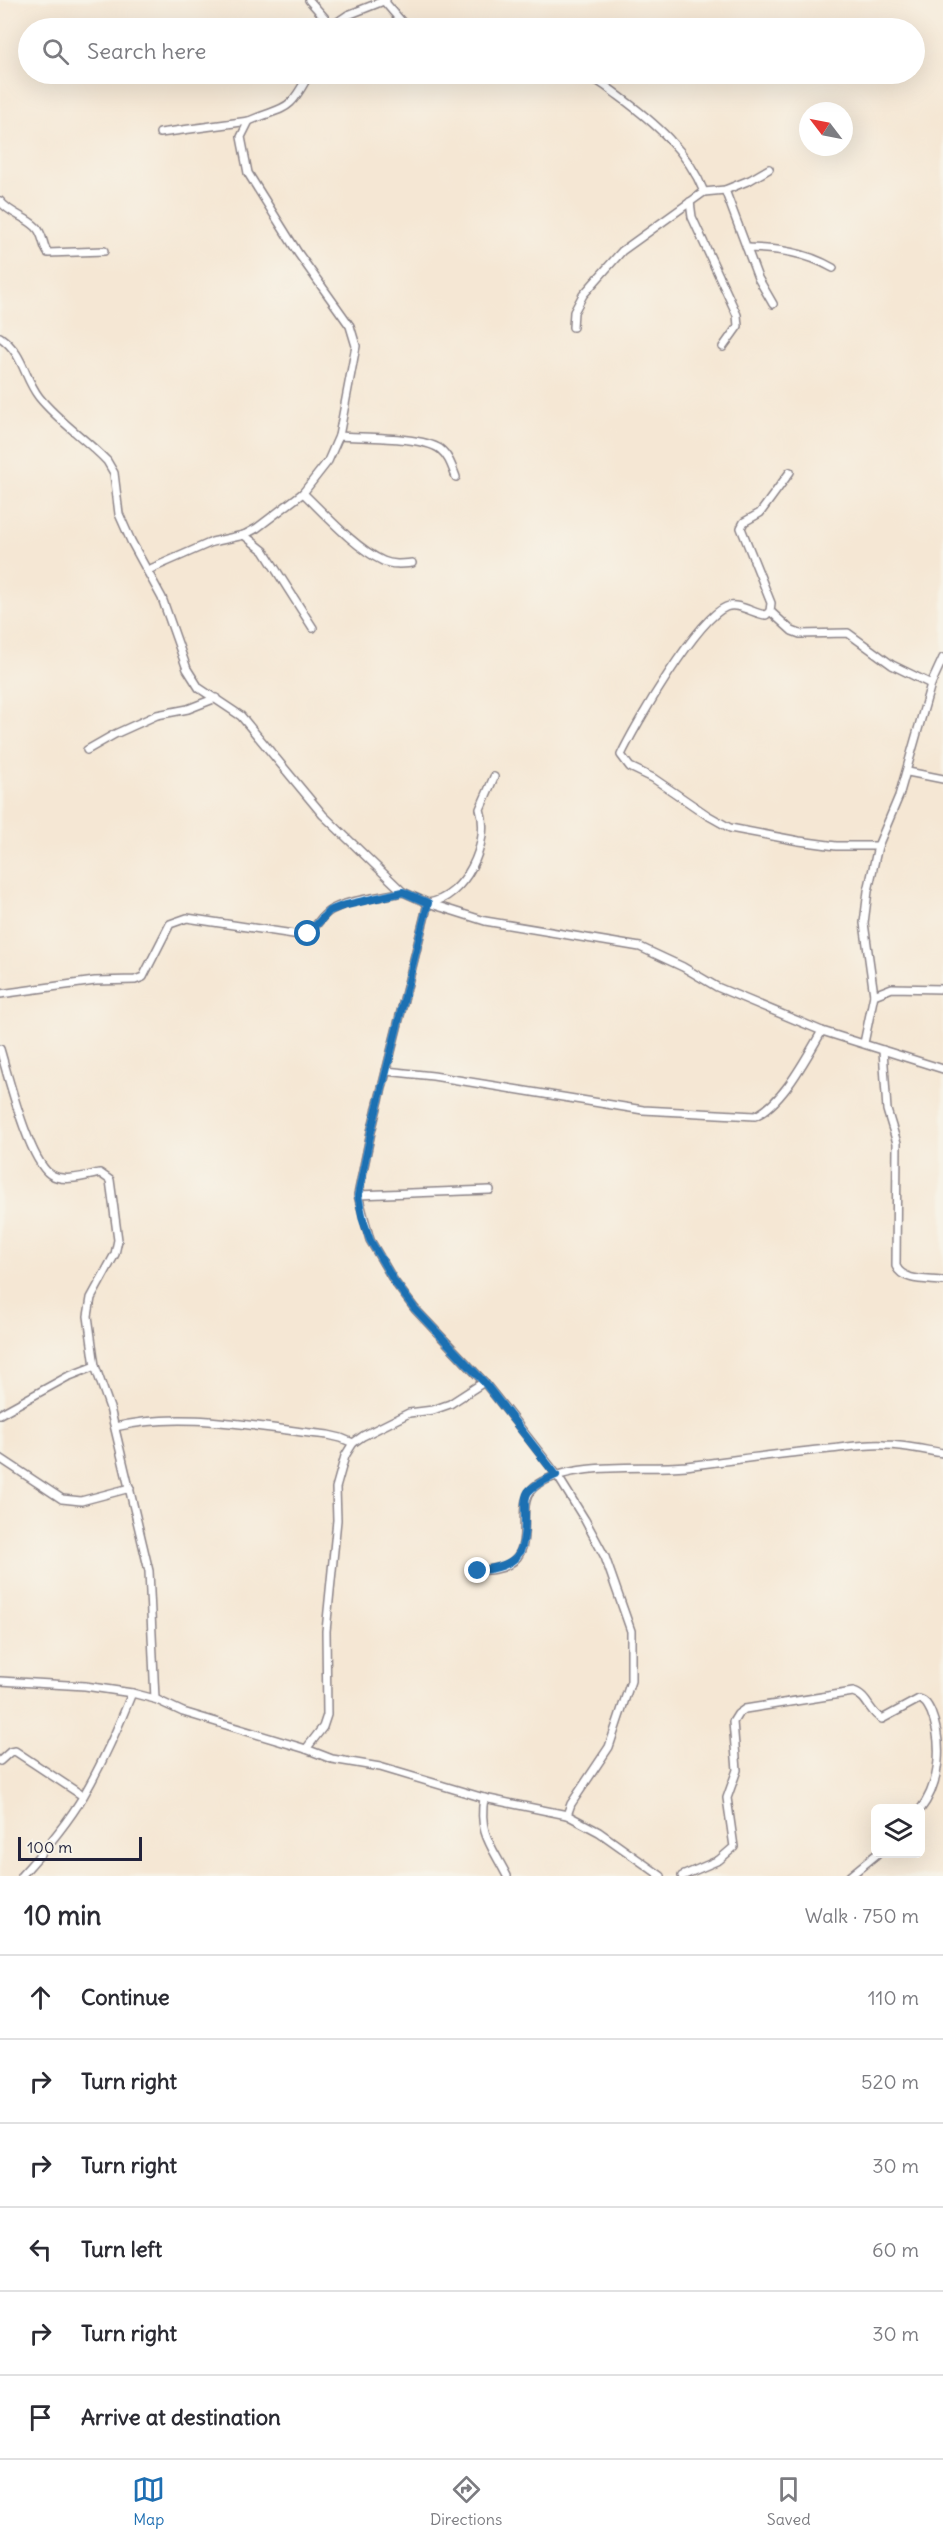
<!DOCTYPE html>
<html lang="en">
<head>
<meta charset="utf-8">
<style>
	:root { --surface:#fff; --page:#f2f2f3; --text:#2b2b33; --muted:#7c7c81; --line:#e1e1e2; --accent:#1f6fb2 }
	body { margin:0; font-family:Delius,sans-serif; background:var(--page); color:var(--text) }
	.controls { position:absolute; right:18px; bottom:18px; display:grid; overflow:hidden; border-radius:9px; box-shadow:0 6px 24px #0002 }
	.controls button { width:54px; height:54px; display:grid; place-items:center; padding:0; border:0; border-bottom:2px solid var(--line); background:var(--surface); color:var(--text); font:30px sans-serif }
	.compass { position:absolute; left:799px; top:102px; width:54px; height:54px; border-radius:50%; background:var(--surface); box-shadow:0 6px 24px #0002; rotate:302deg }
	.scale { position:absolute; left:18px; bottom:15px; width:124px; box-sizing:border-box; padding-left:6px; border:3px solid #22223b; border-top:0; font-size:16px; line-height:21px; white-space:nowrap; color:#22223b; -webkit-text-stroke:4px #f7f3e8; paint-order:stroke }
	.stop { position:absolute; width:18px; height:18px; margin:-14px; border:4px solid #1f6fb2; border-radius:50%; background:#fff }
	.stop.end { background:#1f6fb2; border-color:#fff; box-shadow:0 2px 6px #0008 }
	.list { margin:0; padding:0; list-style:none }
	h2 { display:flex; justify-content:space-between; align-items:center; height:78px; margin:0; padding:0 24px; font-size:26px }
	h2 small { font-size:20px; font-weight:400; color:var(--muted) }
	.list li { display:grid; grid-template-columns:39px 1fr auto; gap:18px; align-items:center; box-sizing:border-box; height:84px; padding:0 24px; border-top:2px solid var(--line) }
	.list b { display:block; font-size:22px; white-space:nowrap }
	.list em { font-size:20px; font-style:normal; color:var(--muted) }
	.icon { flex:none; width:33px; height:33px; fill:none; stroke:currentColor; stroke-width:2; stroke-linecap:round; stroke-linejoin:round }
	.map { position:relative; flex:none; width:943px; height:1876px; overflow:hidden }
	.search { position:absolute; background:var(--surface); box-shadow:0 6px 24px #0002; left:18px; right:18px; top:18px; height:66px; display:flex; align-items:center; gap:15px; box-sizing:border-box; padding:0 21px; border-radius:33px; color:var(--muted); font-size:22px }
	.sheet { height:582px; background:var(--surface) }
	nav { display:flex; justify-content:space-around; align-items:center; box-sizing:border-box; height:84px; border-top:2px solid var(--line); background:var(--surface); font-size:16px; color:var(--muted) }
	nav a { display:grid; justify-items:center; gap:3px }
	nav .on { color:var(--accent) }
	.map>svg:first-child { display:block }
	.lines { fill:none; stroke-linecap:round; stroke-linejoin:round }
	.street-casing { stroke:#8c8488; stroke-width:10 }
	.street { stroke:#fff; stroke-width:7 }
	.route { stroke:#1f6fb2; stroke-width:8 }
</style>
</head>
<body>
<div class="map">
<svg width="943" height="1876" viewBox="0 0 943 1876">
	<rect width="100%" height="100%" fill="#f7f3e8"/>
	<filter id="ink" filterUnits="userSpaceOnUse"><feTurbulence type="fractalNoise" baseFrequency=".0167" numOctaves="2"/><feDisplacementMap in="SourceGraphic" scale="12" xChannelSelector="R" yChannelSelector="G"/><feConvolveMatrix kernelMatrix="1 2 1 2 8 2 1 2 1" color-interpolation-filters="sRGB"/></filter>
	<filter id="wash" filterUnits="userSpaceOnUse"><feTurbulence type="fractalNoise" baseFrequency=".008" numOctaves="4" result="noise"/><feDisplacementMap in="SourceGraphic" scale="24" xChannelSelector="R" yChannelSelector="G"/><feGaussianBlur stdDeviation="1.35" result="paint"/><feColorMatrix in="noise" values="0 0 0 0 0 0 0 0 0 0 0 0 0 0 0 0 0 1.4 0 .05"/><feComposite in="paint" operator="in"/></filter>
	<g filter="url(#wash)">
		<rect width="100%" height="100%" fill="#f5e7d4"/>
	</g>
	<g filter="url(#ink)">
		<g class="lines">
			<defs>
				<g id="street">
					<path d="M309 0 331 25"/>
					<path d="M384 1 407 28"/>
					<path d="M329 28 348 15 386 0"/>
					<path d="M528 74C549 82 563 72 583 75 597 78 608 88 619 96 654 122 688 151 704 192"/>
					<path d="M160 133 249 121"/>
					<path d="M725 190 758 278 773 304"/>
					<path d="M0 201C10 214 25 216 36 227 44 235 42 245 48 253L104 251"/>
					<path d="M690 202 692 217 737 315 738 326 723 347"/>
					<path d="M747 248C779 249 805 252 833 268"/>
					<path d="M573 327 574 312 583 295 622 251 704 192 725 190 750 180 769 169"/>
					<path d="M0 337C24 354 23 376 39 397 58 421 86 439 107 461L114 473 119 514 131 541 162 598 187 669 199 688 241 716 323 815 403 892 428 903 485 921 640 947 683 967 717 987 822 1031 943 1069"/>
					<path d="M339 436C364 438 421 436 440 449 449 456 452 467 456 477"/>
					<path d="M790 472 760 513 744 522 741 528 771 603 770 611 766 615C754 614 738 602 726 607 697 619 635 725 621 755L630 767 653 778 707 815 730 828 799 841 836 846H878"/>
					<path d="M303 493C325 514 355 548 383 561 392 565 402 564 412 563"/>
					<path d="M244 535 264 551 313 628"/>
					<path d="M148 570 212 542 244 535 257 528 303 493 328 461 339 436 356 346 350 326 298 253 248 173 241 137 249 121C287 105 288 114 309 74"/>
					<path d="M770 611 792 631 800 634 848 633 892 665 931 684"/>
					<path d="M87 750 115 734 157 715 188 709 216 698"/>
					<path d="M908 772 943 779"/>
					<path d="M494 777 480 809C491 843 465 898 428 903L371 1132 358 1195 370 1240 394 1281 415 1309 484 1382 515 1421 557 1475 585 1520 605 1557 631 1631V1681L609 1747 571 1804 567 1815"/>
					<path d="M0 994 95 981 135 980 143 977 170 924 187 918 300 935C315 933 317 920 328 912 344 900 383 897 403 892"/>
					<path d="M874 995 892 988 943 989"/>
					<path d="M864 1043 874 995 864 923 868 891 878 846 899 796 931 684 943 658"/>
					<path d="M0 1049C8 1076 29 1160 50 1174 63 1183 85 1176 100 1173L110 1180 118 1240 115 1254 91 1298 88 1316 95 1366 110 1408 149 1571 155 1699"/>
					<path d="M883 1050 887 1110 897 1143 896 1266C903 1282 928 1279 943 1281"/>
					<path d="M386 1071 433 1076 643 1110 755 1116C783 1104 807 1056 822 1031"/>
					<path d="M358 1195 490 1190"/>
					<path d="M0 1414 67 1377 95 1366"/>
					<path d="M115 1427C183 1410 259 1428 328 1435L341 1438 353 1443 363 1436 409 1413 433 1410 450 1404 484 1382"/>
					<path d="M0 1458 62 1499 81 1501 130 1488"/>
					<path d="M478 1571C488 1570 500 1570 509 1564 539 1547 510 1501 538 1484 577 1461 641 1470 686 1466 734 1460 782 1453 830 1449 849 1447 866 1444 884 1445 904 1445 924 1450 943 1453"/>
					<path d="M0 1681 85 1686 132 1693 155 1699 183 1712 306 1749 332 1759 380 1767 484 1798 567 1815 599 1832 661 1876"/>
					<path d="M306 1749 323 1727 327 1715 326 1631 337 1520 336 1488 345 1456 353 1443"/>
					<path d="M0 1761 10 1752 15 1751 83 1796"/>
					<path d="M484 1798C478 1834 492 1846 507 1876"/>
					<path d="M21 1876C44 1851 67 1824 84 1795 103 1762 118 1728 132 1693"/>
					<path d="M682 1876 719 1860 734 1847 727 1798 737 1770 733 1722 738 1714 745 1709 853 1692C868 1696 869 1713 882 1719L919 1699C926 1701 928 1706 931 1712 943 1742 941 1783 920 1810"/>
					<path d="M850 1876 877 1854"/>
				</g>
			</defs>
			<use href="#street" class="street-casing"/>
			<use href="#street" class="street"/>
		</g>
	</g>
	<g class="lines" filter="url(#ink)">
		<path class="route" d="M308 934 329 911 342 906 403 892 428 903 371 1132 358 1195 363 1220 370 1240 394 1281 415 1309 484 1382 556 1475C548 1479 534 1484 528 1492 524 1498 525 1508 525 1515 525 1557 518 1565 478 1571"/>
	</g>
</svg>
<div class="controls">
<button><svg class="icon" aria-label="layers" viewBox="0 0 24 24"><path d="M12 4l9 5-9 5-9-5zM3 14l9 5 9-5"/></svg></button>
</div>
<svg class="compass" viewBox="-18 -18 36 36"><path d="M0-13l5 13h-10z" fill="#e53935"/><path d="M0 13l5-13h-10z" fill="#7c7c81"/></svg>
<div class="scale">100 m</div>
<div class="stop" style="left:308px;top:934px"></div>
<div class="stop end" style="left:478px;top:1571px"></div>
<div class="search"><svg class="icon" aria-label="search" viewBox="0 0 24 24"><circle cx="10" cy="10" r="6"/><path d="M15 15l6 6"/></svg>Search here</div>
</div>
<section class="sheet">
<h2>10 min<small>Walk · 750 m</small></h2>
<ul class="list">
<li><svg class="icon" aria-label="ahead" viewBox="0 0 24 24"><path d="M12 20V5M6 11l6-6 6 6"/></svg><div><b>Continue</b></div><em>110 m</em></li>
<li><svg class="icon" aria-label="right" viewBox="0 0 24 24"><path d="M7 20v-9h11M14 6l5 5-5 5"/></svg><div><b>Turn right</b></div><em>520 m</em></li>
<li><svg class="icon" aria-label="right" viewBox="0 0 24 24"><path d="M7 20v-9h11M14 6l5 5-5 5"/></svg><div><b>Turn right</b></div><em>30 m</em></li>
<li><svg class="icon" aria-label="left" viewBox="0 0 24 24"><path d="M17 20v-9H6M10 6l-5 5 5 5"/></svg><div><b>Turn left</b></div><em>60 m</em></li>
<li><svg class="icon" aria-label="right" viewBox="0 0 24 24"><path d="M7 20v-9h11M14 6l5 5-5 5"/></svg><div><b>Turn right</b></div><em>30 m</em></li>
<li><svg class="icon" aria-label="arrive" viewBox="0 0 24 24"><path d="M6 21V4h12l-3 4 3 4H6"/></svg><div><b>Arrive at destination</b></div></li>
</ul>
</section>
<nav>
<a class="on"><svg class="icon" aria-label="map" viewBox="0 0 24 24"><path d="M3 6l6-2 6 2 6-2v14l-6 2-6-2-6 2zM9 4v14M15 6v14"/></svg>Map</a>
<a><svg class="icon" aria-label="directions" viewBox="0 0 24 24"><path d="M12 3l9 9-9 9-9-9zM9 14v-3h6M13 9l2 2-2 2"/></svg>Directions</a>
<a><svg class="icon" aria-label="saved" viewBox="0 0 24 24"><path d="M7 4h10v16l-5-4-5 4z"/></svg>Saved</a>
</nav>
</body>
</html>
